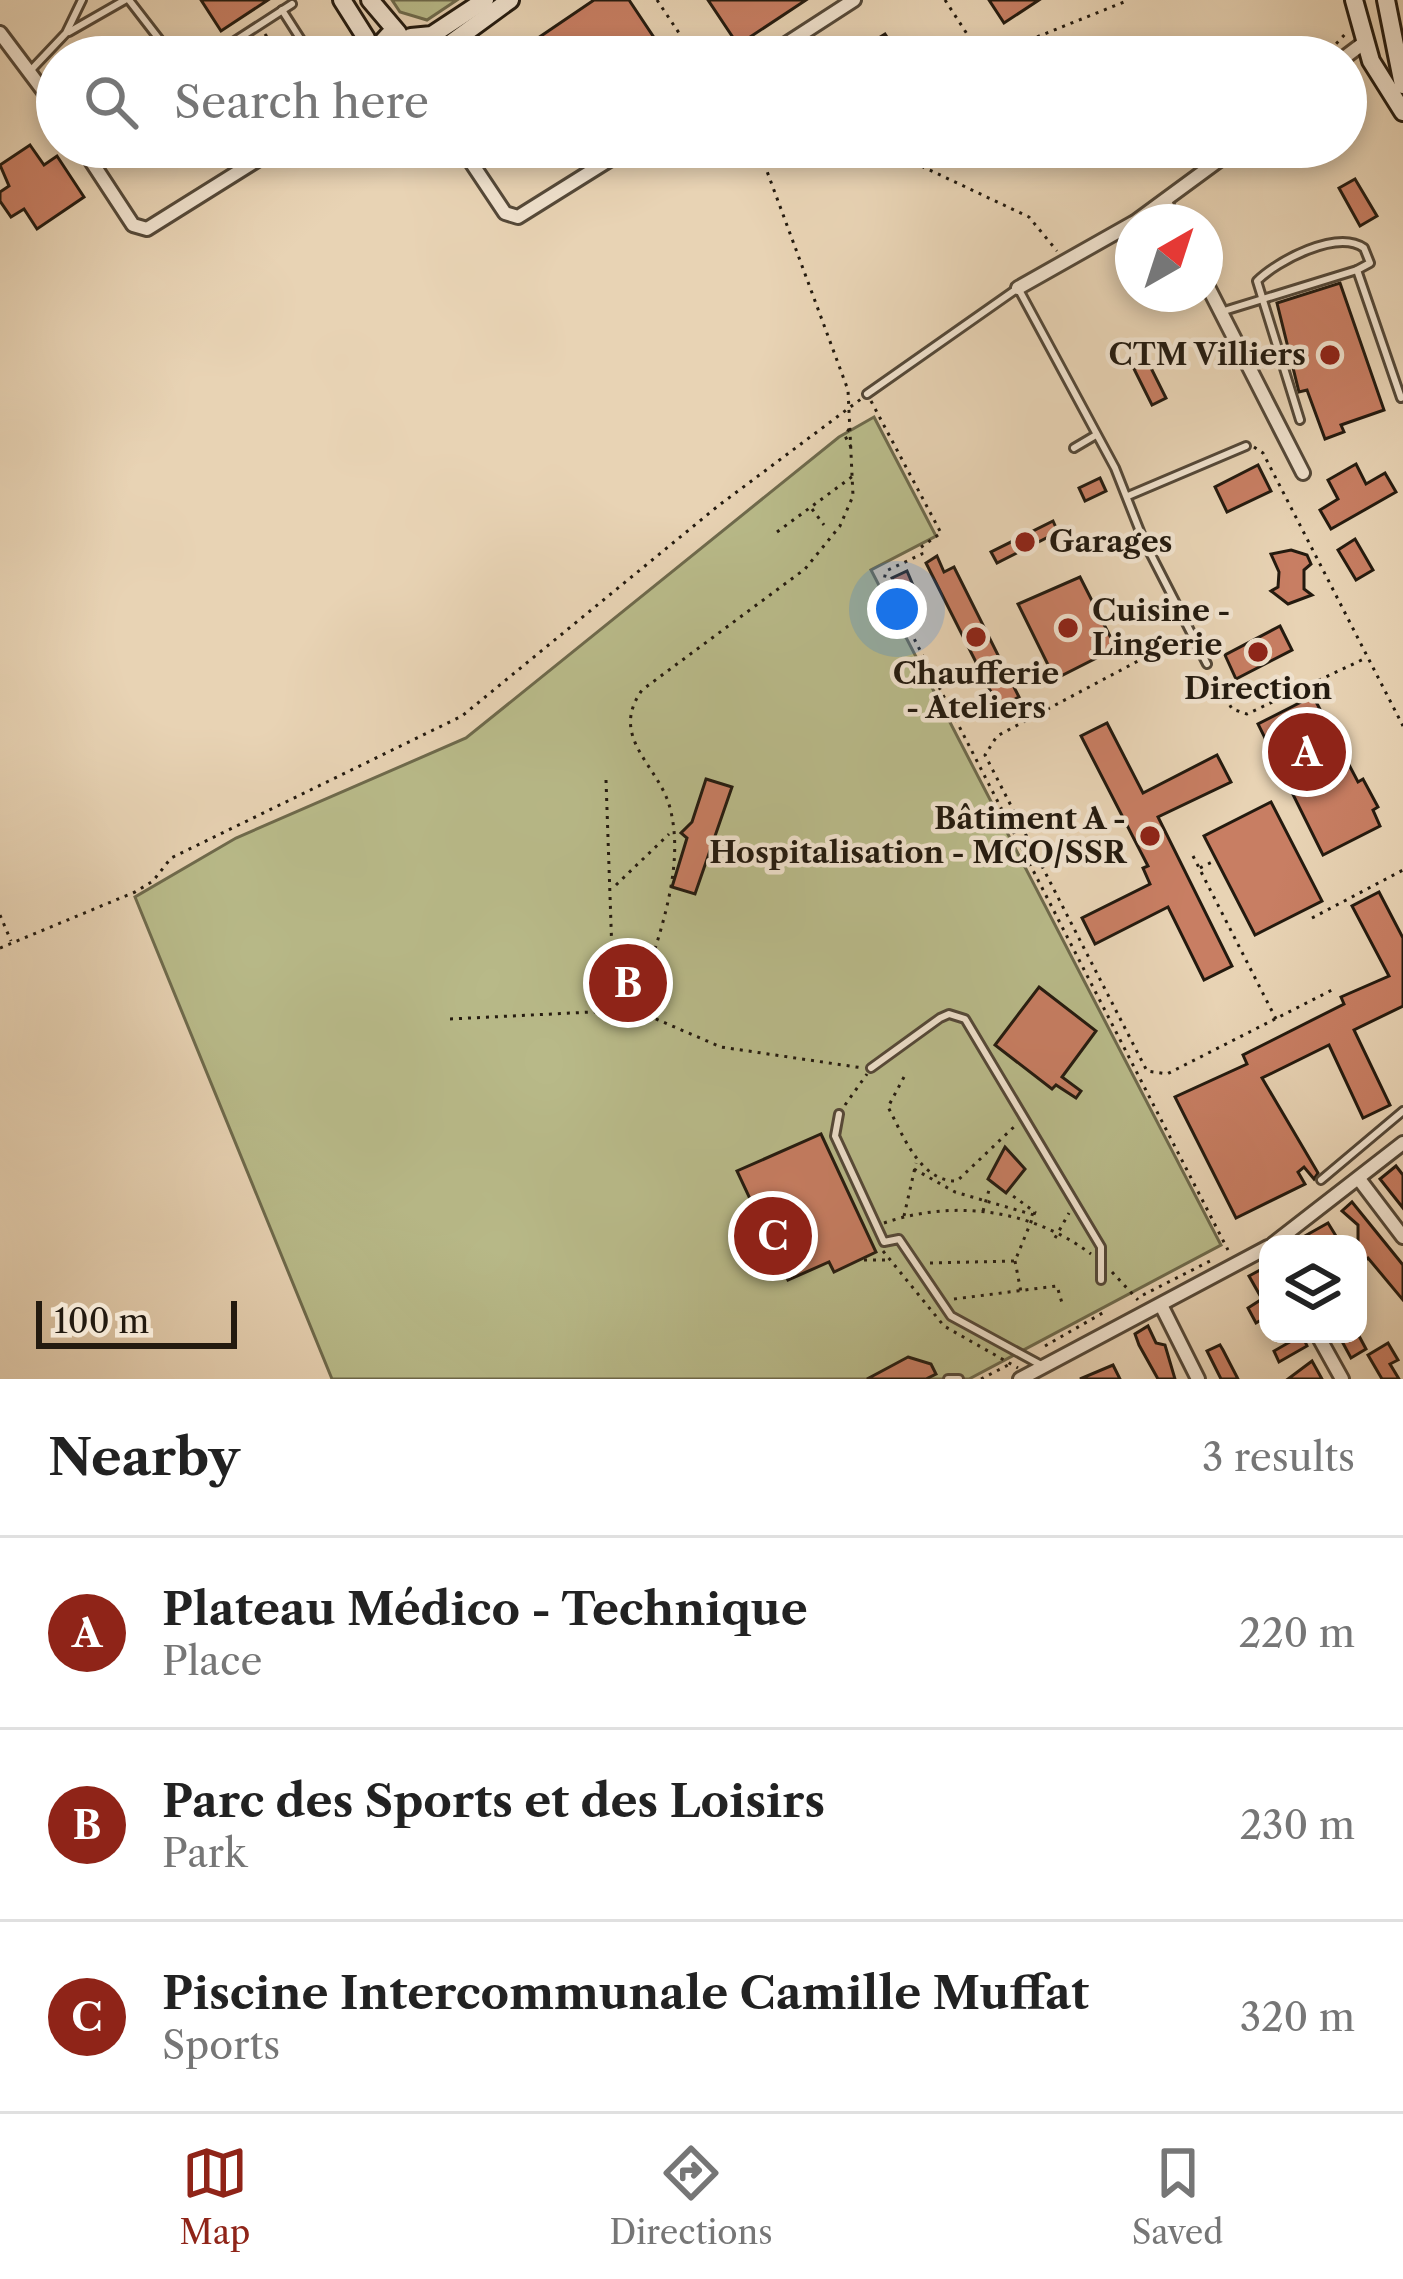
<!DOCTYPE html>
<html lang="en">
<head>
<meta charset="utf-8">
<style>
	:root { --surface:#fff; --page:#f2f2f2; --text:#222; --muted:#767676; --line:#e0e0e0; --accent:#8f2418 }
	body { margin:0; font-family:"Libre Caslon Text",serif; background:var(--page); color:var(--text) }
	.controls { position:absolute; right:36px; bottom:36px; display:grid; overflow:hidden; border-radius:24px; box-shadow:0 6px 18px #0003 }
	.controls button { width:108px; height:108px; display:grid; place-items:center; padding:0; border:0; border-bottom:3px solid var(--line); background:var(--surface); color:var(--text); font:60px sans-serif }
	.compass { position:absolute; left:1115px; top:204px; width:108px; height:108px; border-radius:50%; background:var(--surface); box-shadow:0 6px 18px #0003; rotate:39deg }
	.scale { position:absolute; left:36px; bottom:30px; width:201px; box-sizing:border-box; padding-left:12px; border:6px solid #231a0f; border-top:0; font-size:33px; line-height:42px; white-space:nowrap; color:#231a0f; -webkit-text-stroke:9px #f0e2ce; paint-order:stroke }
	.you { position:absolute; left:897px; top:609px; width:42px; height:42px; margin:-30px; border:9px solid #fff; border-radius:50%; background:#1a73e8; box-shadow:0 0 0 18px #1a73e833 }
	.badge { display:grid; place-items:center; width:78px; height:78px; border-radius:50%; background:var(--accent); color:#fff; font-size:39px; font-weight:700 }
	.pin { position:absolute; translate:-50% -50%; border:6px solid #fff; box-shadow:0 3px 12px #0006 }
	.list { margin:0; padding:0; list-style:none }
	h2 { display:flex; justify-content:space-between; align-items:center; height:156px; margin:0; padding:0 48px; font-size:51px }
	h2 small { font-size:39px; font-weight:400; color:var(--muted) }
	.list li { display:grid; grid-template-columns:78px 1fr auto; gap:36px; align-items:center; box-sizing:border-box; height:192px; padding:0 48px; border-top:3px solid var(--line) }
	.list b { display:block; font-size:45px; white-space:nowrap }
	.list p { margin:0; font-size:39px; white-space:nowrap; color:var(--muted) }
	.list em { font-size:39px; font-style:normal; color:var(--muted) }
	.icon { flex:none; width:66px; height:66px; fill:none; stroke:currentColor; stroke-width:2; stroke-linecap:round; stroke-linejoin:round }
	.map { position:relative; flex:none; width:1403px; height:1379px; overflow:hidden }
	.search { position:absolute; background:var(--surface); box-shadow:0 6px 18px #0003; left:36px; right:36px; top:36px; height:132px; display:flex; align-items:center; gap:30px; box-sizing:border-box; padding:0 42px; border-radius:66px; color:var(--muted); font-size:45px }
	.sheet { height:732px; background:var(--surface) }
	nav { display:flex; justify-content:space-around; align-items:center; box-sizing:border-box; height:168px; border-top:3px solid var(--line); background:var(--surface); font-size:33px; color:var(--muted) }
	nav a { display:grid; justify-items:center; gap:6px }
	nav .on { color:var(--accent) }
	.map>svg:first-child { display:block }
	.green { fill:#b9bb8a; stroke:#6e6a4c; stroke-width:3 }
	.building { fill:#c87e63; stroke:#231a0f; stroke-width:3 }
	.lines { fill:none; stroke-linecap:round; stroke-linejoin:round }
	.service-casing { stroke:#544838; stroke-width:12 }
	.minor-casing { stroke:#544838; stroke-width:18 }
	.secondary-casing { stroke:#231a0f; stroke-width:22 }
	.path { stroke:#231a0f; stroke-width:3; stroke-dasharray:3 6; stroke-linecap:butt }
	.service { stroke:#f0e2ce; stroke-width:6 }
	.minor { stroke:#f0e2ce; stroke-width:12 }
	.secondary { stroke:#f0e2ce; stroke-width:16 }
	.poi-dot { fill:#8f2418; stroke:#f0e2ce; stroke-width:4.5 }
	.labels { text-anchor:middle; stroke-width:9; stroke-linejoin:round; paint-order:stroke }
	.poi-label { font-size:30px; font-weight:bold; fill:#231a0f; stroke:#f0e2ce; text-anchor:end }
</style>
</head>
<body>
<div class="map">
<svg width="1403" height="1379" viewBox="0 0 1403 1379">
	<rect width="100%" height="100%" fill="#e8d3b4"/>
	<filter id="stains"><feTurbulence type="fractalNoise" baseFrequency=".00167" numOctaves="4"/><feColorMatrix values="0 0 0 0 .2 0 0 0 0 .09 0 0 0 0 .02 0 0 0 .5 -.17"/></filter>
	<radialGradient id="worn" r=".72"><stop offset=".6" stop-color="#630" stop-opacity="0"/><stop offset="1" stop-color="#630" stop-opacity=".3"/></radialGradient>
	<g class="green">
		<path d="M392 0H457L427 20 400 12Z"/>
		<path d="M874 417 936 536 871 570 1221 1245 969 1379H332L135 897 236 838 466 738 839 437Z"/>
	</g>
	<g class="building">
		<path d="M201 0H268L221 31Z"/>
		<path d="M594 0H629L667 57H510Z"/>
		<path d="M708 0H806L738 45Z"/>
		<path d="M989 0H1039L1004 23Z"/>
		<path d="M885 34 900 57H848Z"/>
		<path d="M30 145 44 165 57 156 84 197 37 229 24 209 11 217 0 201V192L9 186 0 165Z"/>
		<path d="M1355 179 1377 216 1360 226 1339 188Z"/>
		<path d="M1340 283 1384 410 1341 425 1344 432 1325 439 1307 390 1299 392 1277 303Z"/>
		<path d="M1148 362 1166 398 1152 405 1134 369Z"/>
		<path d="M1356 464 1366 484 1385 473 1396 492 1331 529 1320 510 1338 499 1328 480Z"/>
		<path d="M1258 465 1271 491 1227 512 1215 487Z"/>
		<path d="M1100 478 1106 491 1085 501 1079 488Z"/>
		<path d="M1053 521 1058 532 997 563 991 552Z"/>
		<path d="M1355 539 1373 570 1356 580 1338 550Z"/>
		<path d="M1291 550 1307 555 1311 564 1304 570V589L1312 595 1288 604 1271 591 1278 587 1279 572 1271 554Z"/>
		<path d="M937 556 944 572 954 567 1019 697 999 708 926 563Z"/>
		<path d="M907 571 915 590 900 597 892 578Z"/>
		<path d="M1080 577 1116 648 1055 679 1018 604Z"/>
		<path d="M1280 626 1292 650 1236 679 1225 655Z"/>
		<path d="M1313 696 1358 782 1363 779 1378 807 1373 810 1380 826 1323 855 1258 724Z"/>
		<path d="M1107 723 1143 793 1217 755 1231 782 1158 817 1232 966 1204 980 1168 907 1095 944 1082 918 1150 884 1143 868 1148 866 1081 736Z"/>
		<path d="M706 779 732 787 695 894 672 887 687 838 681 833 692 822Z"/>
		<path d="M1271 802 1322 901 1255 935 1204 836Z"/>
		<path d="M1379 892 1403 938V1006L1354 1030 1390 1105 1363 1118 1329 1045 1262 1078 1318 1173 1314 1179 1304 1167 1298 1172 1305 1184 1236 1218 1175 1097 1247 1064 1243 1055 1344 1004 1341 997 1389 976 1352 906Z"/>
		<path d="M1039 987 1096 1031 1062 1077 1081 1091 1076 1098 1056 1085 1052 1089 995 1045Z"/>
		<path d="M821 1134 876 1252 834 1272 829 1262 788 1280 737 1171Z"/>
		<path d="M1005 1147 1025 1169 1006 1193 988 1179Z"/>
		<path d="M1396 1166 1403 1175V1208L1380 1179Z"/>
		<path d="M1352 1202 1403 1265V1300L1368 1258 1358 1266V1225L1342 1211Z"/>
		<path d="M1328 1223 1336 1236 1307 1244 1303 1237Z"/>
		<path d="M1262 1269 1268 1280V1316L1256 1323 1248 1308 1262 1299 1249 1276Z"/>
		<path d="M1148 1326 1156 1343 1165 1345 1175 1379H1158L1139 1345 1135 1334Z"/>
		<path d="M1338 1334H1358L1366 1349 1351 1358Z"/>
		<path d="M1302 1335 1307 1346 1279 1362 1274 1351Z"/>
		<path d="M1388 1343 1398 1360 1390 1364 1399 1379H1382L1368 1355Z"/>
		<path d="M1220 1345 1223 1350 1238 1379H1221L1207 1351Z"/>
		<path d="M908 1357 931 1364 936 1374 926 1379H867Z"/>
		<path d="M1312 1361 1322 1379H1288Z"/>
		<path d="M1113 1365 1120 1379H1080Z"/>
	</g>
	<g class="lines">
		<defs>
			<g id="service">
				<path d="M129 0 173 57"/>
				<path d="M282 10 312 57"/>
				<path d="M69 32 125 0"/>
				<path d="M210 57 292 4"/>
				<path d="M31 70 66 33 82 0"/>
				<path d="M185 147 198 158 214 147"/>
				<path d="M1224 311 1357 270 1401 398"/>
				<path d="M867 394 1018 288 1115 468 1143 539 1207 664"/>
				<path d="M1300 420 1257 281C1277 261 1337 229 1364 248L1370 263 1357 270"/>
				<path d="M1074 448 1096 435"/>
				<path d="M1128 496 1246 446"/>
				<path d="M871 1068 940 1018 949 1014 965 1019 1101 1247V1280"/>
				<path d="M839 1114 835 1136 884 1242 899 1239 951 1316 1041 1365"/>
				<path d="M1321 1180 1403 1111"/>
				<path d="M948 1379H959"/>
			</g>
			<g id="minor">
				<path d="M0 33 57 109"/>
				<path d="M766 57 854 0"/>
				<path d="M1345 57 1365 42"/>
				<path d="M82 147 133 225 147 229 278 147"/>
				<path d="M461 147 505 213 518 217 630 147"/>
				<path d="M1166 204 1175 222"/>
				<path d="M1135 222 1237 147"/>
				<path d="M1205 281 1303 473"/>
				<path d="M1018 288 1133 223"/>
				<path d="M1359 1179 1403 1237"/>
				<path d="M1273 1244 1403 1143"/>
				<path d="M1161 1305 1198 1379"/>
				<path d="M1317 1334 1342 1379"/>
				<path d="M1020 1379 1268 1247"/>
			</g>
			<g id="secondary">
				<path d="M342 0 366 38 370 54"/>
				<path d="M370 0 398 33"/>
				<path d="M1354 0 1371 61 1403 112"/>
				<path d="M1386 0 1403 85"/>
				<path d="M411 37 432 35 485 0"/>
				<path d="M369 57 389 35 416 41"/>
				<path d="M432 57 510 0"/>
			</g>
		</defs>
		<use href="#service" class="service-casing"/>
		<use href="#minor" class="minor-casing"/>
		<use href="#secondary" class="secondary-casing"/>
		<g class="path">
			<path d="M657 0 695 57"/>
			<path d="M945 0 982 57"/>
			<path d="M265 34 281 57"/>
			<path d="M987 57 1129 0"/>
			<path d="M1324 57 1347 32"/>
			<path d="M758 147 848 390 853 496 840 526 805 569 642 690C608 738 659 765 670 808 687 872 654 949 635 1010L721 1047 863 1068"/>
			<path d="M881 147 1029 217 1057 251"/>
			<path d="M871 401 941 533 920 548 922 554 886 571 884 580 1228 1250"/>
			<path d="M849 429 845 436 851 447"/>
			<path d="M1254 447 1263 453 1403 726"/>
			<path d="M812 509 824 525"/>
			<path d="M777 532 853 476"/>
			<path d="M1185 636 997 736 985 755 1147 1071 1167 1074 1332 990"/>
			<path d="M1212 674 1232 709 1247 714 1366 658"/>
			<path d="M606 780 614 1011"/>
			<path d="M1193 856 1276 1019"/>
			<path d="M1200 868 1212 862"/>
			<path d="M616 885 669 834"/>
			<path d="M0 915 11 941"/>
			<path d="M1312 918 1403 870"/>
			<path d="M0 948 135 892 153 881 171 858 462 716 718 506 861 399"/>
			<path d="M450 1019 633 1010"/>
			<path d="M904 1077 888 1107C903 1135 920 1182 957 1181L1017 1124"/>
			<path d="M845 1105 867 1074"/>
			<path d="M914 1169 955 1192 1034 1215"/>
			<path d="M983 1211 989 1190"/>
			<path d="M904 1216 916 1163"/>
			<path d="M884 1223C954 1199 1031 1209 1091 1254"/>
			<path d="M1055 1238 1069 1213"/>
			<path d="M883 1251 944 1326 1018 1368"/>
			<path d="M864 1260H887"/>
			<path d="M1015 1261 1021 1292"/>
			<path d="M930 1263 1015 1261 1035 1212 1013 1196"/>
			<path d="M1112 1272 1138 1300"/>
			<path d="M1143 1295 1212 1260"/>
			<path d="M954 1299 1057 1286 1062 1303"/>
			<path d="M1045 1346 1106 1311"/>
			<path d="M981 1379 1012 1363"/>
		</g>
		<use href="#service" class="service"/>
		<use href="#minor" class="minor"/>
		<use href="#secondary" class="secondary"/>
	</g>
	<g class="poi-dot">
		<circle cx="1330" cy="355" r="12"/>
		<circle cx="1025" cy="542" r="12"/>
		<circle cx="1068" cy="628" r="12"/>
		<circle cx="976" cy="637" r="12"/>
		<circle cx="1258" cy="652" r="12"/>
		<circle cx="1150" cy="836" r="12"/>
	</g>
	<g class="labels">
		<g class="poi-label">
			<text x="1306" y="365">CTM Villiers</text>
			<text x="1049" y="552" text-anchor="start">Garages</text>
			<text x="1092" y="621" text-anchor="start">Cuisine -<tspan x="1092" dy="34">Lingerie</tspan></text>
			<text x="976" y="684" text-anchor="middle">Chaufferie<tspan x="976" dy="34">- Ateliers</tspan></text>
			<text x="1258" y="699" text-anchor="middle">Direction</text>
			<text x="1126" y="829">Bâtiment A -<tspan x="1126" dy="34">Hospitalisation - MCO/SSR</tspan></text>
		</g>
	</g>
	<rect width="100%" height="100%" filter="url(#stains)"/>
	<rect width="100%" height="100%" fill="url(#worn)"/>
</svg>
<div class="controls">
<button><svg class="icon" aria-label="layers" viewBox="0 0 24 24"><path d="M12 4l9 5-9 5-9-5zM3 14l9 5 9-5"/></svg></button>
</div>
<svg class="compass" viewBox="-18 -18 36 36"><path d="M0-13l5 13h-10z" fill="#e53935"/><path d="M0 13l5-13h-10z" fill="#767676"/></svg>
<div class="scale">100 m</div>
<div class="you"></div>
<div class="pin badge" style="left:1307px;top:752px">A</div>
<div class="pin badge" style="left:628px;top:983px">B</div>
<div class="pin badge" style="left:773px;top:1236px">C</div>
<div class="search"><svg class="icon" aria-label="search" viewBox="0 0 24 24"><circle cx="10" cy="10" r="6"/><path d="M15 15l6 6"/></svg>Search here</div>
</div>
<section class="sheet">
<h2>Nearby<small>3 results</small></h2>
<ul class="list">
<li><span class="badge">A</span><div><b>Plateau Médico - Technique</b><p>Place</p></div><em>220 m</em></li>
<li><span class="badge">B</span><div><b>Parc des Sports et des Loisirs</b><p>Park</p></div><em>230 m</em></li>
<li><span class="badge">C</span><div><b>Piscine Intercommunale Camille Muffat</b><p>Sports</p></div><em>320 m</em></li>
</ul>
</section>
<nav>
<a class="on"><svg class="icon" aria-label="map" viewBox="0 0 24 24"><path d="M3 6l6-2 6 2 6-2v14l-6 2-6-2-6 2zM9 4v14M15 6v14"/></svg>Map</a>
<a><svg class="icon" aria-label="directions" viewBox="0 0 24 24"><path d="M12 3l9 9-9 9-9-9zM9 14v-3h6M13 9l2 2-2 2"/></svg>Directions</a>
<a><svg class="icon" aria-label="saved" viewBox="0 0 24 24"><path d="M7 4h10v16l-5-4-5 4z"/></svg>Saved</a>
</nav>
</body>
</html>
